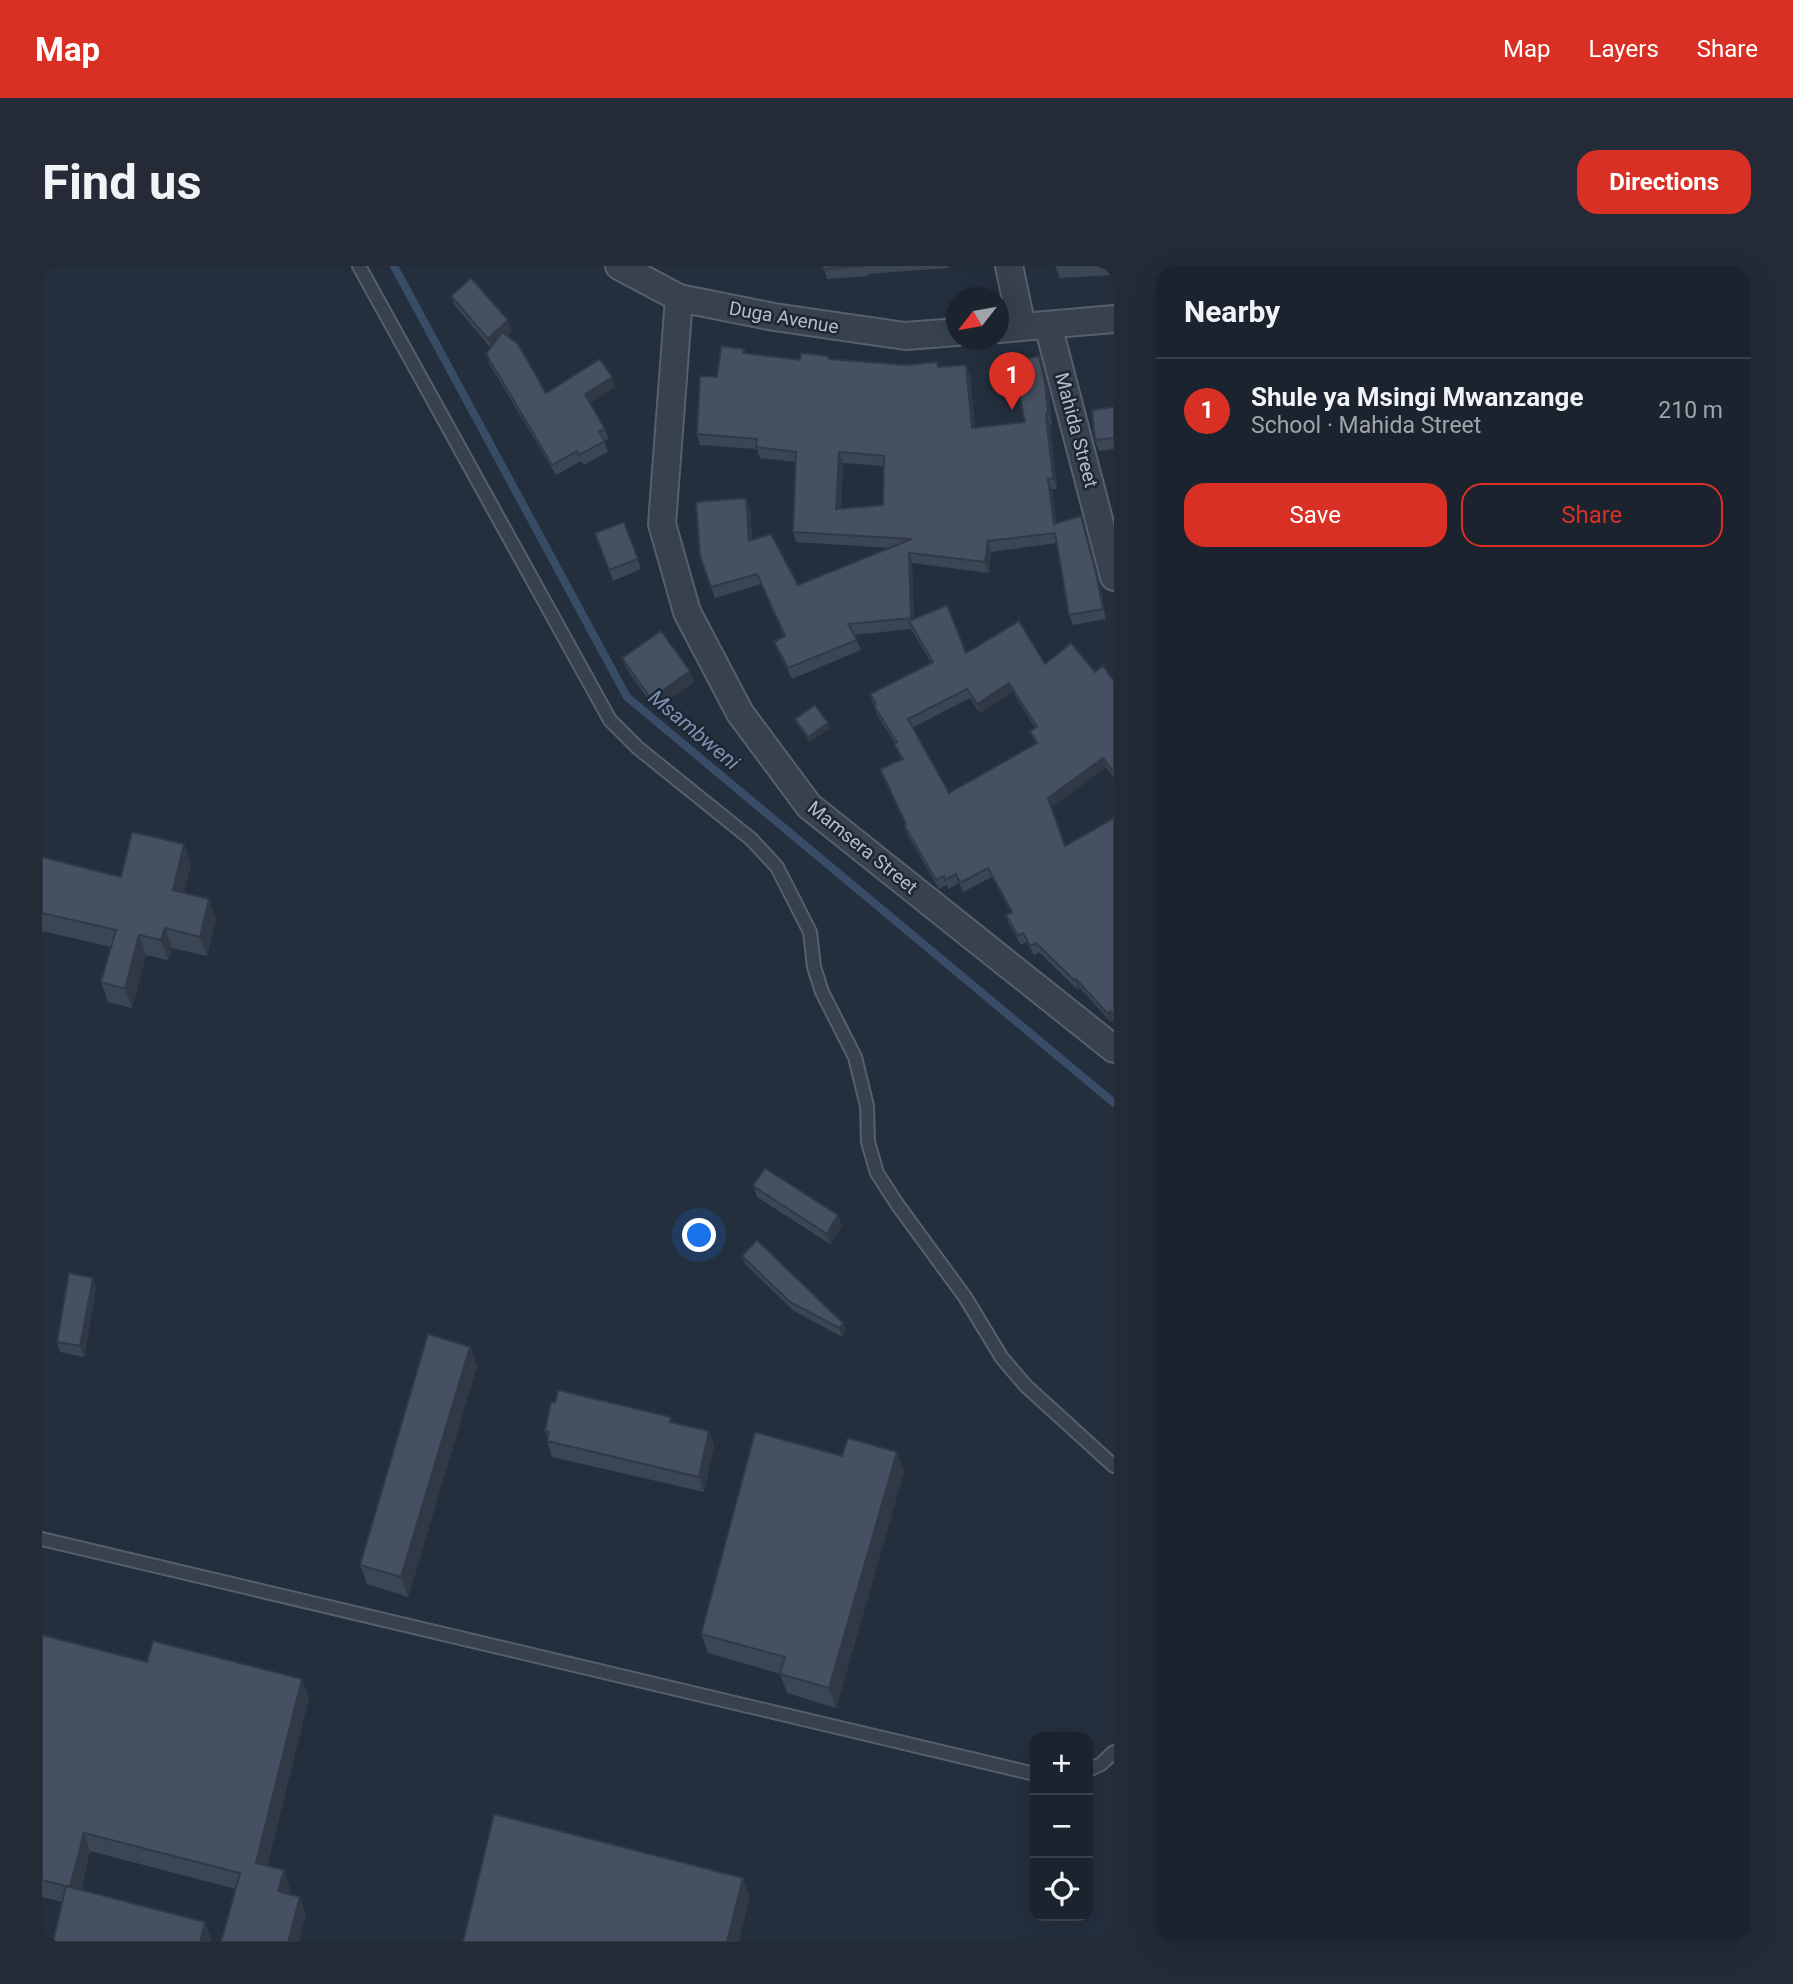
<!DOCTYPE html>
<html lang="en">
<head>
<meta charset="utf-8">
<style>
	:root { --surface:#1b232e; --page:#242b36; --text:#f1f3f6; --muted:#a0a4aa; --line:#39404a; --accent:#d93025 }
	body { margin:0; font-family:Roboto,sans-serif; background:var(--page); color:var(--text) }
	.controls { position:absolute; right:21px; bottom:21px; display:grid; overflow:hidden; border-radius:14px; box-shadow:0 7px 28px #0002 }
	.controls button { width:63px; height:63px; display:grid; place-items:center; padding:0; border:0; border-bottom:2px solid var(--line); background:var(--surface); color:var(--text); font:35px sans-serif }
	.compass { position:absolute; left:904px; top:21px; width:63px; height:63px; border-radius:50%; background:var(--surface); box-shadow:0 7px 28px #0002; rotate:239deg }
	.you { position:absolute; left:658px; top:970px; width:24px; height:24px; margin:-18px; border:5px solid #fff; border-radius:50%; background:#1a73e8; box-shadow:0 0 0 10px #1a73e833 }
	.badge { display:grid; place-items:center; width:46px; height:46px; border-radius:50%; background:var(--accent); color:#fff; font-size:23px; font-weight:700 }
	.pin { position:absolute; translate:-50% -58px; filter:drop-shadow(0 2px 4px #0008) }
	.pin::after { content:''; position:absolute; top:37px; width:24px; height:21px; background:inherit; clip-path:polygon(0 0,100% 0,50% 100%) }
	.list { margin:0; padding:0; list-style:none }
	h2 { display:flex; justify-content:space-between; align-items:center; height:91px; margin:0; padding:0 28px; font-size:30px }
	h2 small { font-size:23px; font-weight:400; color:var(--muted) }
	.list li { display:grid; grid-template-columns:46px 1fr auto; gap:21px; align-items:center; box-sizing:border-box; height:105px; padding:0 28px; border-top:2px solid var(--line) }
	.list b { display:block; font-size:26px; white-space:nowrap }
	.list p { margin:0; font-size:23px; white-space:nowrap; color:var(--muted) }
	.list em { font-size:23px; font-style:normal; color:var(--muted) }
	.actions { display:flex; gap:14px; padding:21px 28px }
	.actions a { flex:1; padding:16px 0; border:2px solid var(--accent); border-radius:21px; text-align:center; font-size:24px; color:var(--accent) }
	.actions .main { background:var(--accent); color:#fff }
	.icon { flex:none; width:38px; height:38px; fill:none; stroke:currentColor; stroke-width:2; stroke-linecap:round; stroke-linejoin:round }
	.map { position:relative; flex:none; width:1072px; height:1676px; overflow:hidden; border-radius:21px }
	header { display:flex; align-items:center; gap:42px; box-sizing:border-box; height:98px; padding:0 35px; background:var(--accent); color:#fff }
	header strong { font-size:33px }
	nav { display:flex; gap:38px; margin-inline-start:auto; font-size:24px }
	.intro { display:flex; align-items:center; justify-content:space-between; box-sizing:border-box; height:168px; padding:0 42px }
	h1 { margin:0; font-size:49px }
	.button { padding:18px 32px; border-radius:21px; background:var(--accent); color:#fff; font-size:24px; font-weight:700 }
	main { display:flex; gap:42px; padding:0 42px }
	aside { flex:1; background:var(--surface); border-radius:21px; box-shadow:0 7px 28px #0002 }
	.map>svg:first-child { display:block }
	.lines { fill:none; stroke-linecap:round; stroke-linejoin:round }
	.stream { stroke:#394c67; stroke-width:8 }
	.service-casing { stroke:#565f6c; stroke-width:16 }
	.minor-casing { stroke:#565f6c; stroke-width:30 }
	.service { stroke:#38414e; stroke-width:12 }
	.minor { stroke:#38414e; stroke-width:26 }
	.wall { fill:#3b4654; fill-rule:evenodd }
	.shaded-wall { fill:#303945 }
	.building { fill:#455162; stroke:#303945; stroke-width:2; fill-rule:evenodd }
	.labels { text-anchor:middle; stroke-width:5; stroke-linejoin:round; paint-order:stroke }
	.street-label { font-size:19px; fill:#b4bcc9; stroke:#1d2633 }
	.water-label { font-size:21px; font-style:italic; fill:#7c92b1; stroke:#1d2633 }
</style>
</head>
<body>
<header>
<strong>Map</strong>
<nav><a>Map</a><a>Layers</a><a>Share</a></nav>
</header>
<div class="intro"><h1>Find us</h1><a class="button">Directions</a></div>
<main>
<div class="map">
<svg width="1072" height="1676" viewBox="0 0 1072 1676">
	<rect width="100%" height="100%" fill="#242f3e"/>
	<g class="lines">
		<path class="stream" d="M352 0 585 431 1072 837"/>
		<defs>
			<g id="service">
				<path d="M317 0 568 454 596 482 709 573 735 601 768 666 772 701 780 726 813 791 825 840 826 876 835 907 855 938 923 1031 960 1092 984 1120 1072 1200"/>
				<path d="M0 1273 993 1508"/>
				<path d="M1046 1504 1059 1498 1072 1486"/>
			</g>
			<g id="minor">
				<path d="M577 0 637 32 732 51 863 70 915 66"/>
				<path d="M967 0 980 61"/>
				<path d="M637 32 620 258 645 346 698 447 767 540 1072 783"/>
				<path d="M1006 59 1072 311"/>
				<path d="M957 63 1072 53"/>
			</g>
		</defs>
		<use href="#service" class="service-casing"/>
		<use href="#minor" class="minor-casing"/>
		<use href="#service" class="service"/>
		<use href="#minor" class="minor"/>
	</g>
	<g class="wall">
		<path d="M781 0H906V2L826 8V10L785 13Z"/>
		<path d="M1013 0H1072V9L1018 12Z"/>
		<path d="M409 30 470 65 465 70 504 127 570 111 573 121 548 137 563 163 566 173 562 175 566 186 541 199 539 195 514 209 448 99 444 88 449 82 413 40Z"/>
		<path d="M702 83 704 88 758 94 786 90 788 93 897 101 928 109 933 161 983 156 1001 101 1007 127 1010 159H1008L1015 223H1010L1014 257 1039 250 1058 318 1064 353 1031 359 1027 349 1015 277 949 286 947 307 870 297 872 353 924 387 1053 406 1072 415V511L1064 501 1010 541 1023 580 1072 552V755L1069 756 1038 722 1036 724 997 686 992 689 984 676 979 679 967 658 964 649 969 647 950 611 921 626 917 617 906 623 905 619 897 623 865 568 862 559 863 558 838 503 859 494 856 487 853 477 835 449 828 428 889 397 869 363 812 369 819 384 750 413 736 386 732 376 742 371 719 318 673 332 658 290 708 243 710 274 756 319 848 282 754 276 751 266 754 196 718 192 715 183 658 179 655 168 675 111ZM801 197 842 200 841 239 799 243ZM971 426 993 462 988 465 994 478 907 527 870 462 928 432 938 447Z"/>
		<path d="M1072 141V183L1057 185 1053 174Z"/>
		<path d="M582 256 599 303 571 315 553 267Z"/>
		<path d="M580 392 652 416 613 443 584 402Z"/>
		<path d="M753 453 786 457 788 462 768 476 755 458Z"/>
		<path d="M0 591 79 611 149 598 142 627 174 653 165 690 130 682 126 694 104 689 90 742 66 736 59 716 69 681 0 665Z"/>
		<path d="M711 920 800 960 788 978 715 931Z"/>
		<path d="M700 990 801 1057 804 1066 800 1071 752 1045 703 998Z"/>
		<path d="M54 1022 42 1091 18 1086 15 1076Z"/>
		<path d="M428 1081 435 1100 366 1331 325 1318 318 1299Z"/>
		<path d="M631 1157 667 1165 672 1180 662 1226 510 1191 505 1175 506 1172 503 1165Z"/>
		<path d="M855 1186 862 1206 794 1442 745 1427 738 1408 666 1387 659 1368 800 1190Z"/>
		<path d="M0 1369 105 1396 267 1431 225 1600 248 1623 247 1628 264 1649 194 1623 48 1585 39 1624 170 1675 169 1676H0H11L21 1636 0 1631Z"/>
	</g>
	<g class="shaded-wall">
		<path d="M466 54 470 65 450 84 446 73Z"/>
		<path d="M997 90 1001 101 1007 127 1010 159 1006 148Z"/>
		<path d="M924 99 928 109 934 172 930 162Z"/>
		<path d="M570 111 573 121 547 138 543 128Z"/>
		<path d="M1004 148 1008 159 1015 223 1011 212Z"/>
		<path d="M797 186 801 197 798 254 794 243Z"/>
		<path d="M1006 213 1010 223 1016 268 1012 258Z"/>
		<path d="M704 232 708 243 711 285 707 275Z"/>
		<path d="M1039 250 1058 318 1064 353 1061 343Z"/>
		<path d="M946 275 949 286 947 307 943 296Z"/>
		<path d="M867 287 870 297 872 362 869 352Z"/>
		<path d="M648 405 652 416 613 443 609 433Z"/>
		<path d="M967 417 971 426 938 447 935 438Z"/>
		<path d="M786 457 788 462 768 476 766 471Z"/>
		<path d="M1061 492 1064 501 1010 541 1006 532Z"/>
		<path d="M142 578 149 598 138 644 131 624Z"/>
		<path d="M167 633 174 653 165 690 158 671Z"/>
		<path d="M123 662 130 682 126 694 119 674Z"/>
		<path d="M97 669 104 689 90 742 83 723Z"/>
		<path d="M1034 713 1038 722 1036 724 1033 715Z"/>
		<path d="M1068 745 1071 754 1069 756 1065 747Z"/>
		<path d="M796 949 800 960 788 978 785 968Z"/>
		<path d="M51 1012 54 1022 42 1091 38 1080Z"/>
		<path d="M801 1057 804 1066 800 1071 797 1062Z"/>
		<path d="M428 1081 435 1100 366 1331 359 1311Z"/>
		<path d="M667 1165 672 1180 662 1226 657 1211Z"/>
		<path d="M855 1186 862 1206 794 1442 787 1422Z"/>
		<path d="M260 1413 267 1431 221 1615 214 1597Z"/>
		<path d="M42 1567 48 1585 35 1640 28 1621Z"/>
		<path d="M242 1604 248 1623 243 1643 236 1625Z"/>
		<path d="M701 1612 708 1631 697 1676H685Z"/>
		<path d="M258 1631 264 1649 257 1676H246Z"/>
		<path d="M163 1656 170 1675 169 1676H158Z"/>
	</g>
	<g class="building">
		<path d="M781 0H822L781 3Z"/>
		<path d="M429 12 466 54 446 73 409 30Z"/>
		<path d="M460 66 476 78 504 127 558 93 570 111 543 128 563 163 557 166 563 175 537 189 535 185 510 199 444 88Z"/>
		<path d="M679 80 702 83 701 87 758 94 759 87 786 90 787 93 864 99 895 96 896 101 924 99 930 162 983 156 970 96 997 90 1003 116 1006 148H1004L1011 212 1006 213 1012 258 1039 250 1054 307 1061 343 1027 349 1013 267 946 275 943 296 867 287 869 352 806 358 815 374 746 402 732 376 743 370 715 308 669 321 658 290 654 236 704 232 707 275 729 268 756 319 870 273 751 266 754 186 714 181 715 173 655 168 658 110 675 111ZM797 186 842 190 841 239 794 243Z"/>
		<path d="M1072 141V172L1053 174 1050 144Z"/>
		<path d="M582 256 596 293 567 304 553 267Z"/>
		<path d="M905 339 924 387 977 355 1003 398 1029 377 1053 406 1061 400 1072 415V507L1061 492 1006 532 1023 580 1072 552V749L1068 745 1065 747 1034 713 1033 715 994 677 988 680 981 667 976 670 964 649 970 646 946 602 918 617 914 608 903 614 902 610 894 614 862 559 864 558 838 503 861 493 852 478 855 476 832 440 834 438 828 428 891 396 867 355ZM967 417 995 461 988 465 995 477 907 527 866 453 925 423 935 438Z"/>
		<path d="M619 365 648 405 609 433 580 392Z"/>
		<path d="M773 439 786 457 766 471 753 453Z"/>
		<path d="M90 566 142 578 131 624 167 633 158 671 123 662 119 674 97 669 83 723 59 716 74 664 0 647V591L79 611Z"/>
		<path d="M723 902 796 949 785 968 711 920Z"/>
		<path d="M715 974 801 1057 797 1062 748 1036 700 990Z"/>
		<path d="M27 1007 51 1012 38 1080 15 1076Z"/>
		<path d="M386 1068 428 1081 359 1311 318 1299Z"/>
		<path d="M516 1124 629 1151 628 1156 667 1165 657 1211 505 1175 507 1166 503 1165 509 1136 513 1137Z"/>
		<path d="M713 1166 800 1190 806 1172 855 1186 787 1422 738 1408 743 1391 659 1368Z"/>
		<path d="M0 1369 105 1396 111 1375 260 1413 214 1597 242 1604 236 1625 258 1631 246 1676H179L198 1607 42 1567 28 1621 0 1614Z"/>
		<path d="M452 1548 701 1612 685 1676H421Z"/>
		<path d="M24 1620 163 1656 158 1676H0V1673L11 1676Z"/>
	</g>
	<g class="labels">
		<g class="street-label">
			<text transform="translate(742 51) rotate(10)" y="7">Duga Avenue</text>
			<text transform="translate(1035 164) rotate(75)" y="7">Mahida Street</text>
			<text transform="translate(821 581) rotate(39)" y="7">Mamsera Street</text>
		</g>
		<g class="water-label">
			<text transform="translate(652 464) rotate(40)" y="7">Msambweni</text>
		</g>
	</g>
</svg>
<div class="controls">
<button>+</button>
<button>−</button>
<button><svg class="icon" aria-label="locate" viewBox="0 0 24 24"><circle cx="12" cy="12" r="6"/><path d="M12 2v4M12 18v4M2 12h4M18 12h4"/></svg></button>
</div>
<svg class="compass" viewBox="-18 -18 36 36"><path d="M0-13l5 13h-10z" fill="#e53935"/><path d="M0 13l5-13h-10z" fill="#a0a4aa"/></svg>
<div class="you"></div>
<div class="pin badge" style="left:970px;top:144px">1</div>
</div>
<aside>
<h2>Nearby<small></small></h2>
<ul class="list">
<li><span class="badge">1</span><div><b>Shule ya Msingi Mwanzange</b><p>School · Mahida Street</p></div><em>210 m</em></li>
</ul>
<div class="actions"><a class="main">Save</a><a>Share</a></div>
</aside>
</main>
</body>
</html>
